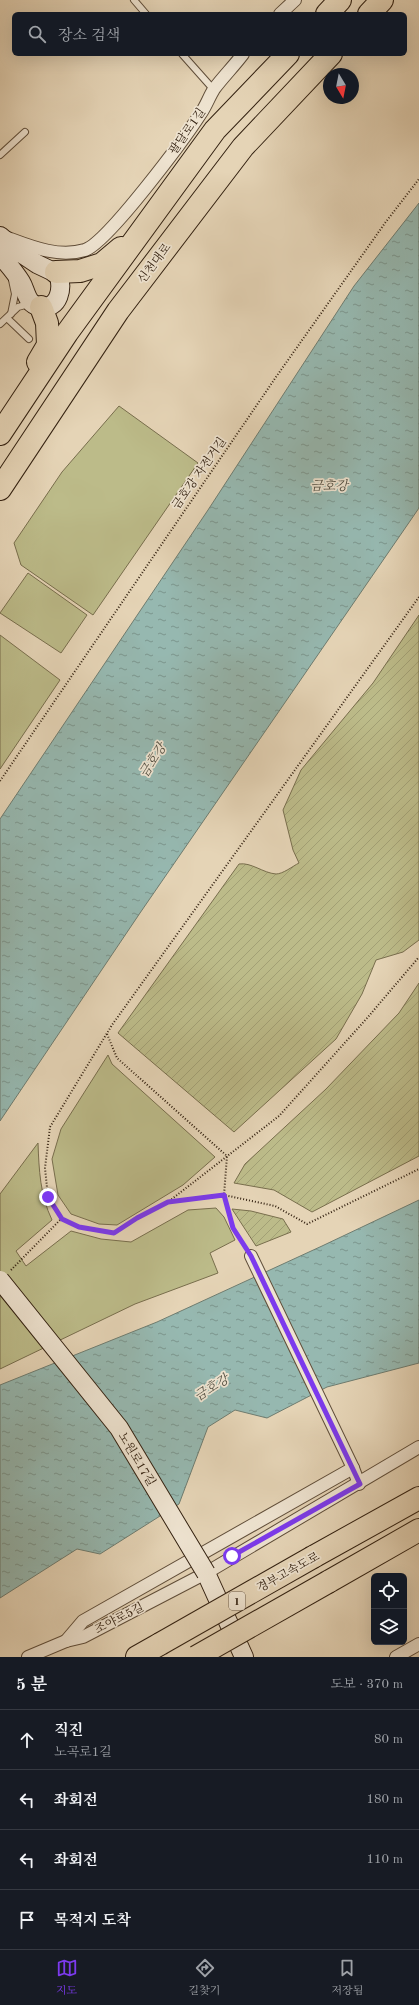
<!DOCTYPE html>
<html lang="ko">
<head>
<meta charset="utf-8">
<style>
	:root { --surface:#171b24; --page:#20242c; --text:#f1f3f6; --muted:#9ea1a6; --line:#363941; --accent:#7c3aed }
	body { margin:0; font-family:"Old Standard TT","Noto Serif KR",serif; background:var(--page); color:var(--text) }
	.controls { position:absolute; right:12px; bottom:12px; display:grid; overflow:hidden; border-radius:6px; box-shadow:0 4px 16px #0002 }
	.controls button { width:36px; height:36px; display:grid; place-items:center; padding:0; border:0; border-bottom:1px solid var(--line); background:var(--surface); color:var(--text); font:20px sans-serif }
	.compass { position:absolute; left:323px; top:68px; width:36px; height:36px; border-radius:50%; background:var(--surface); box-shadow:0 4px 16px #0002; rotate:170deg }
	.stop { position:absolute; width:12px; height:12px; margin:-9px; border:3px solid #7c3aed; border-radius:50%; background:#fff }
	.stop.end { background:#7c3aed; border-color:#fff; box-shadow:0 1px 4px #0008 }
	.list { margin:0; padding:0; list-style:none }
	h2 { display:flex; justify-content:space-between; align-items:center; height:52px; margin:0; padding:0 16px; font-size:17px }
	h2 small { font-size:13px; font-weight:400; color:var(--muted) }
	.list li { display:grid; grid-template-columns:26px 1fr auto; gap:12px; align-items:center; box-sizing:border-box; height:60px; padding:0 16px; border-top:1px solid var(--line) }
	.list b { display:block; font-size:15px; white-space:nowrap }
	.list p { margin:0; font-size:13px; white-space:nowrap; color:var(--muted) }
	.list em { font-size:13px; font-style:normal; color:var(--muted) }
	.icon { flex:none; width:22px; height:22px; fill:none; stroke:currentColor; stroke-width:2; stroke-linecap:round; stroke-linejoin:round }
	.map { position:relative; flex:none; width:419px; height:1657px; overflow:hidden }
	.search { position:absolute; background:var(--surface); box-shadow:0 4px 16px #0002; left:12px; right:12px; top:12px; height:44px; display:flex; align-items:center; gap:10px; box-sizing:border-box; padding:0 14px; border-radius:6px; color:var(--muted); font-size:15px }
	.sheet { height:292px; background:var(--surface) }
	nav { display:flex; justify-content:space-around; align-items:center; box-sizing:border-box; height:56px; border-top:1px solid var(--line); background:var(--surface); font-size:11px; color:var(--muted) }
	nav a { display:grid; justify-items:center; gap:2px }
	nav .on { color:var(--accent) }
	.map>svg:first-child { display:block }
	.grass { fill:#bcbb89; stroke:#786e4d }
	.garden { fill:url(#garden-furrows); stroke:#786e4d }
	.water { fill:url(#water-ripples); stroke:#6e7c70 }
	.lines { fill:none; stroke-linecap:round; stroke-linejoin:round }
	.lane-casing { stroke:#604e3a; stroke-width:8 }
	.street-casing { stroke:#604e3a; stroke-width:14 }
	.secondary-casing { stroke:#332111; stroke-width:20 }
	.highway-casing { stroke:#332111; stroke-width:24 }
	.path { stroke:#332111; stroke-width:2; stroke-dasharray:1 2; stroke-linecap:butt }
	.lane { stroke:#eee3d0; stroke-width:6 }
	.street { stroke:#eee3d0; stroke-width:12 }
	.secondary { stroke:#eee3d0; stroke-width:18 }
	.highway { stroke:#e5d4b6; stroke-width:22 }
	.secondary-bridge-casing { stroke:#332111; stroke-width:20; stroke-linecap:butt }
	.highway-bridge-casing { stroke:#332111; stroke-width:24; stroke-linecap:butt }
	.secondary-bridge { stroke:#eee3d0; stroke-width:18 }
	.highway-bridge { stroke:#e5d4b6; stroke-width:22 }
	.route { stroke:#7c3aed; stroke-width:5 }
	.labels { text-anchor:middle; stroke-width:3.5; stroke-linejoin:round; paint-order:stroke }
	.shield { fill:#eee3d0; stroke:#6b5b4a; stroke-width:1 }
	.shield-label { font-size:11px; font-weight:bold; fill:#332111 }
	.street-label { font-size:12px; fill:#332111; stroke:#eee3d0 }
	.water-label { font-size:13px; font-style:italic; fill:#514e41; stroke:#eee3d0 }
</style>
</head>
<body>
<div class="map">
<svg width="419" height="1657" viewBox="0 0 419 1657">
	<defs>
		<pattern id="garden-furrows" width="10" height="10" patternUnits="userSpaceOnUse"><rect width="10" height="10" fill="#bcbb89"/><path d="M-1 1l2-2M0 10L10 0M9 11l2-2" fill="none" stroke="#a2a075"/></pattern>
		<pattern id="water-ripples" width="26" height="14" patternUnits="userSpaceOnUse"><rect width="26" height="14" fill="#96b8b0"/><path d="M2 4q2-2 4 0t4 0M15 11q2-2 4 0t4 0" fill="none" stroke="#7b958e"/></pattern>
	</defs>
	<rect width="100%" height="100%" fill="#e5d4b6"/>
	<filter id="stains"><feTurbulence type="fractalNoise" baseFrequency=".005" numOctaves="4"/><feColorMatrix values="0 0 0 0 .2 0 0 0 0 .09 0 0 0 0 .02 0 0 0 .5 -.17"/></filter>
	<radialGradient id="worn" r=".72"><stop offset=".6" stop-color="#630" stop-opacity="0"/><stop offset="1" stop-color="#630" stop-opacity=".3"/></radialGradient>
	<g class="grass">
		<path d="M119 406 198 463 93 615 21 565 14 543 62 472Z"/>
		<path d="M28 573 87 615 61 653 0 613Z"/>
		<path d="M0 635 60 680 0 769Z"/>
		<path d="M108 1055 112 1064 215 1157 183 1185 117 1225 99 1224 71 1214 58 1195 52 1159 61 1129Z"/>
		<path d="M38 1143C39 1170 40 1195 52 1220L16 1251 26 1266 71 1231 101 1239 131 1242 188 1210 216 1208 224 1217 235 1240 210 1253 218 1273 135 1304 0 1369V1194Z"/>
	</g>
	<g class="garden">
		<path d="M419 615V940L403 952 376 960 362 994 336 1039 234 1132 118 1033 239 864C251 862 263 873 276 874 283 874 293 866 299 863L293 850 283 810 301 770 373 683Z"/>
		<path d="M419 983V1156L312 1212 274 1190 234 1183 245 1164 326 1089 399 1013Z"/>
		<path d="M232 1209 251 1211 283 1219 291 1232 256 1246Z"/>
	</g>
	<g class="water">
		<path d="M419 203V508L140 913 0 1121V819L208 510 354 286Z"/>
		<path d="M419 1200V1363L327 1387 267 1418 235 1410 208 1427 179 1504 100 1554 77 1549 0 1598V1385L157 1322 322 1246Z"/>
	</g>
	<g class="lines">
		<defs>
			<g id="lane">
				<path d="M134 0 146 14"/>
				<path d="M182 54 214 90"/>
				<path d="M0 155 25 132"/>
				<path d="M11 314 15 294 12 280"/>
				<path d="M7 318 29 339"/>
				<path d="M0 324 18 307 29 304"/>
			</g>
			<g id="street">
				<path d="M280 14 295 0"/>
				<path d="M8 238C32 247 59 258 85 250 108 242 185 138 201 113 206 106 209 97 214 89 223 77 234 66 243 54"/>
				<path d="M251 1256 353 1468"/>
				<path d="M66 1641 83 1621 353 1468 359 1484"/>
				<path d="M28 1657 66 1641 83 1637 206 1573 419 1447"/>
				<path d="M396 1657 419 1644"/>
			</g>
			<g id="secondary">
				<path d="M0 236 19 252 37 264 58 274C63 287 60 310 40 307 26 304 27 292 21 282 15 272 7 263 0 255"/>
				<path d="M206 1573 244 1657"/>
			</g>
			<g id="highway">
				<path d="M327 14 340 0"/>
				<path d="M369 14 382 0"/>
				<path d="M56 272 80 271 102 264 121 248"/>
				<path d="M38 362 48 345 47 323 41 307"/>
				<path d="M0 434 67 333 215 130 288 54"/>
				<path d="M0 489 118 311 243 147 331 54"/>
				<path d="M313 1557 419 1498"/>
				<path d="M328 1582 419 1530"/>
				<path d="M137 1657 160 1644"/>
			</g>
		</defs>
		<use href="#lane" class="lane-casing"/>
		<use href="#street" class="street-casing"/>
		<use href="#secondary" class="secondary-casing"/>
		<use href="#highway" class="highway-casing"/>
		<g class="path">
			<path d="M419 597 112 1025 50 1127 45 1168 48 1197 61 1219 79 1227 114 1233 137 1218 168 1202 279 1116 368 1017 419 957"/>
			<path d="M0 781 276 377 385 223 419 179"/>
			<path d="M107 1034 117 1058 227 1156 224 1195 233 1228 245 1247"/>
			<path d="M169 1202 224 1195 275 1206 307 1224 419 1169"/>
			<path d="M11 1270 61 1219"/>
		</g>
		<use href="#lane" class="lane"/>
		<use href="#street" class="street"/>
		<use href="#secondary" class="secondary"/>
		<use href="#highway" class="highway"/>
		<defs>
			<path id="secondary-bridge" d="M0 1280 119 1428 206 1573"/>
			<g id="highway-bridge">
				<path d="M160 1644 313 1557"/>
				<path d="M196 1657 328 1582"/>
			</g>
		</defs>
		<use href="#secondary-bridge" class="secondary-bridge-casing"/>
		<use href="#highway-bridge" class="highway-bridge-casing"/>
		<use href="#secondary-bridge" class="secondary-bridge"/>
		<use href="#highway-bridge" class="highway-bridge"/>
	</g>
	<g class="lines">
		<path class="route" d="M48 1197 62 1219 79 1227 114 1233 137 1218 168 1202 224 1195 233 1228 251 1256 360 1484 232 1556"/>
	</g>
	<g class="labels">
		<rect class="shield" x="229" y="1592" width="16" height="18" rx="3"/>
		<g class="shield-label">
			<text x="237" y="1605">1</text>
		</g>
		<g class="street-label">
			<text transform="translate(187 131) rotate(-55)" y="4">팔달로1길</text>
			<text transform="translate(154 263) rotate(-53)" y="4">신천대로</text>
			<text transform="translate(199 473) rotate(-55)" y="4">금호강 자전거길</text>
			<text transform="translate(137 1459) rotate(59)" y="4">노원로17길</text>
			<text transform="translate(288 1572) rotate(-29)" y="4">경부고속도로</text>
			<text transform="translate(119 1618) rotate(-27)" y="4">조야로5길</text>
		</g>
		<g class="water-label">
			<text x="329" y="490">금호강</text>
			<text transform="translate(152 760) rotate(-57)" y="5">금호강</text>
			<text transform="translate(211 1387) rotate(-32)" y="5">금호강</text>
		</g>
	</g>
	<rect width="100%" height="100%" filter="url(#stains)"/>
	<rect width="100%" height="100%" fill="url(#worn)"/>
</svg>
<div class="controls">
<button><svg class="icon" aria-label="locate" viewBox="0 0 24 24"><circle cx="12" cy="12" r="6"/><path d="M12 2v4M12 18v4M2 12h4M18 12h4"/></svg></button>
<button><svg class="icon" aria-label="layers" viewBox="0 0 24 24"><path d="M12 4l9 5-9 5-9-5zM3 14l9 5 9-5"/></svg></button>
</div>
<svg class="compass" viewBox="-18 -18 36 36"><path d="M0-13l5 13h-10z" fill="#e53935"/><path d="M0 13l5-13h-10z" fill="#9ea1a6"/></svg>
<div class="stop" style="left:232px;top:1556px"></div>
<div class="stop end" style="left:48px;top:1197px"></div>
<div class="search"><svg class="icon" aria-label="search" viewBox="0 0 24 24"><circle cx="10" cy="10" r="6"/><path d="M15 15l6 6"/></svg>장소 검색</div>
</div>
<section class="sheet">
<h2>5 분<small>도보 · 370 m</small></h2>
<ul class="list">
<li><svg class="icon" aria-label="ahead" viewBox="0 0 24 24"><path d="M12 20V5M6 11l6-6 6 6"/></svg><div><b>직진</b><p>노곡로1길</p></div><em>80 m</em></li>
<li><svg class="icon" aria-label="left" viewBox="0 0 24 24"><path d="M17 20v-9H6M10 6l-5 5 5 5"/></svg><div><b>좌회전</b></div><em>180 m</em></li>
<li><svg class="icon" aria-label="left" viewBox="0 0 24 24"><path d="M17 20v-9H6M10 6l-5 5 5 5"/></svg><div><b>좌회전</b></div><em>110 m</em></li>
<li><svg class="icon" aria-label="arrive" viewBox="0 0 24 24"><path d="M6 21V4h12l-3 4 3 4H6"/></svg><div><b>목적지 도착</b></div></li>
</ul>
</section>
<nav>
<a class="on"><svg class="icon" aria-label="map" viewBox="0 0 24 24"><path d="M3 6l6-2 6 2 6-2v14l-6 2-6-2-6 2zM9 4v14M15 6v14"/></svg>지도</a>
<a><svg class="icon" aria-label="directions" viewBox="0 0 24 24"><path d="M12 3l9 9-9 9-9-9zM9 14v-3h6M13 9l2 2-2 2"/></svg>길찾기</a>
<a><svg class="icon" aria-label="saved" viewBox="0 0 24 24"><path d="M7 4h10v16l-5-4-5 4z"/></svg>저장됨</a>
</nav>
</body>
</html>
